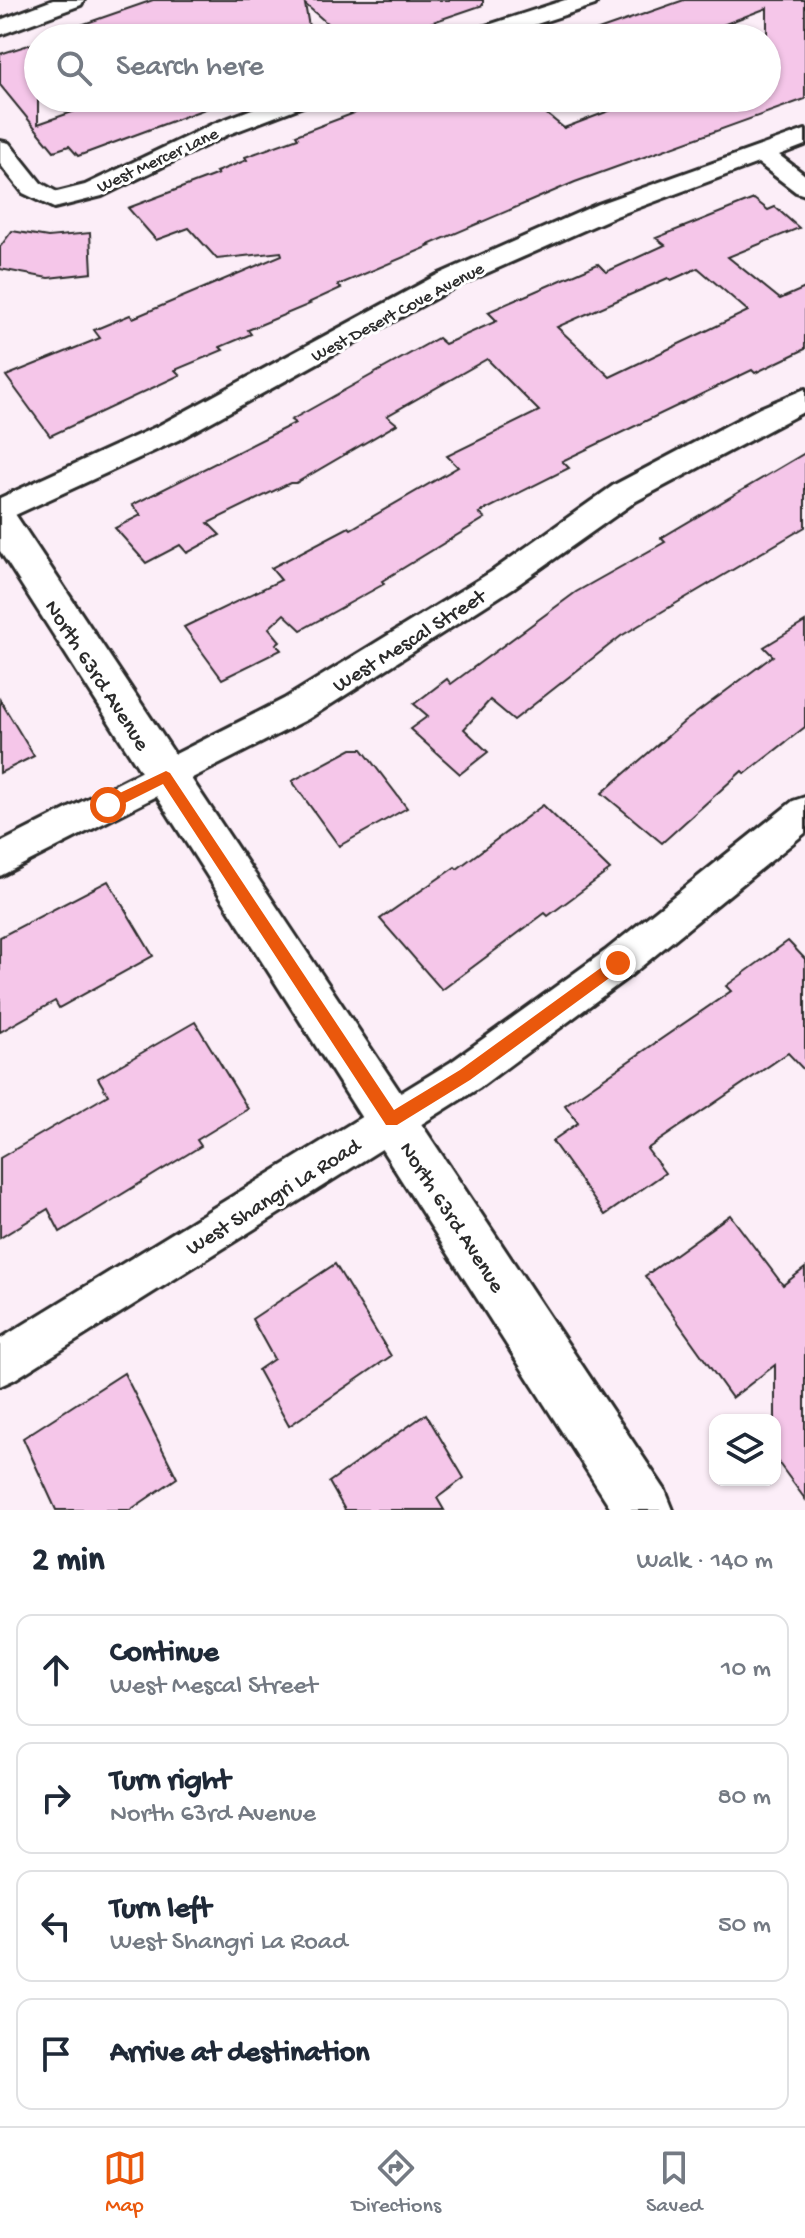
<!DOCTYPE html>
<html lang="en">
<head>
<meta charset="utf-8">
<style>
	:root { --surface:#fff; --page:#f6f6f7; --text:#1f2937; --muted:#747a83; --line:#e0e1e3; --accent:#ea580c }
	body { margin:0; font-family:"Gochi Hand",sans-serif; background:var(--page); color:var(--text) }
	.controls { position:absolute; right:24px; bottom:24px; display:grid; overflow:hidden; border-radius:16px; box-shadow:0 2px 6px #0004 }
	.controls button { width:72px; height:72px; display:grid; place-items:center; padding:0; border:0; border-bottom:2px solid var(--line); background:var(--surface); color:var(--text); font:40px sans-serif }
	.stop { position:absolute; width:24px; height:24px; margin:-18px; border:6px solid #ea580c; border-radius:50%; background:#fff }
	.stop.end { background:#ea580c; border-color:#fff; box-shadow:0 2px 8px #0008 }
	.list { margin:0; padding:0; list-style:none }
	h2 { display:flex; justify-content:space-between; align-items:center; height:104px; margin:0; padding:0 32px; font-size:34px }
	h2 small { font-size:26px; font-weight:400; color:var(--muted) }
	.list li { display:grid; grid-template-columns:52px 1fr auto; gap:24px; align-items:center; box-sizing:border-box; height:112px; margin:0 16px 16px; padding:0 16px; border:2px solid var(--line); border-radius:16px }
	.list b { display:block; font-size:30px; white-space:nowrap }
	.list p { margin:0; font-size:26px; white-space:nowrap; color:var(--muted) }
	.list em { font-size:26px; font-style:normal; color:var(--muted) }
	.icon { flex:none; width:44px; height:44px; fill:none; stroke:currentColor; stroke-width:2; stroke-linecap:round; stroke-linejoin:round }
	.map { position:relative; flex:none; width:805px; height:1510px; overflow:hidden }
	.search { position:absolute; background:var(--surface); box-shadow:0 2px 6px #0004; left:24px; right:24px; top:24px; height:88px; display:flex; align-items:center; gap:20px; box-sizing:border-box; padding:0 28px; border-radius:44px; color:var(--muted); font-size:30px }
	.sheet { height:616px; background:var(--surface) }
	nav { display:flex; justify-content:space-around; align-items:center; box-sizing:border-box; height:112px; border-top:2px solid var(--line); background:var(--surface); font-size:22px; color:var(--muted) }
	nav a { display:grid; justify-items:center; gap:4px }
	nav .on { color:var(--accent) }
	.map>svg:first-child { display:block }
	.building { fill:#f5c6e9; stroke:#2b2b2b; stroke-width:2; fill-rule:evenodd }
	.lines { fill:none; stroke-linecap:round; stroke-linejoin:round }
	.minor-casing { stroke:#2b2b2b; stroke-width:6 }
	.tertiary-casing { stroke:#2b2b2b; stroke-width:6 }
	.minor { fill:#fff; fill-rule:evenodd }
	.tertiary { fill:#fff; fill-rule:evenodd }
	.route { fill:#ea580c }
	.labels { text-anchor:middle; stroke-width:6; stroke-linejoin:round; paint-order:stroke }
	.far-street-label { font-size:18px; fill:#2b2b2b; stroke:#fff }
	.street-label { font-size:22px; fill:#2b2b2b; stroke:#fff }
</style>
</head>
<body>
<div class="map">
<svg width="805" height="1510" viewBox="0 0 805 1510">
	<rect width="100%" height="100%" fill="#fceef8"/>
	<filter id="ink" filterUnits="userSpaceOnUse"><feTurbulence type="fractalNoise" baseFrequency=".0125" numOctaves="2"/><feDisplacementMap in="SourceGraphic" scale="16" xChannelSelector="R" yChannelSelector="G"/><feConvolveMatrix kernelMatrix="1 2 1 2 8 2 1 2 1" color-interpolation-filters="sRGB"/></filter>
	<g filter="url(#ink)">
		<g class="building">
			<path d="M153 0H483V5L386 38H344L305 4 311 38H62L61 32Z"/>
			<path d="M684 0H805V99L575 182 428 245 430 246 338 285 341 288 308 303 310 304 248 330 251 334 220 347 223 350 175 370 180 375 50 436 6 376 100 338 94 330 130 315 133 318 282 255 281 252 217 259 189 228 156 240 128 208 218 174 216 172 247 160 245 157 298 138 296 135 394 98H527L564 128 643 98H767V8L689 38H584V35Z"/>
			<path d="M38 42V124L112 98H220L221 103 78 156 69 146 54 151 0 85V54Z"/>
			<path d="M754 199 768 210 775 207 799 228 728 257 780 299 805 288V349L755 373 752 370 562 461 569 468 479 513 485 518 382 581 384 584 301 630 284 614 269 628 280 641 276 644 281 650 222 679 184 627 281 580 271 568 349 527 351 529 458 467 447 456 539 411 487 359 387 416 397 424 296 483H290L208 523 220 535 187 553 180 545 146 563 115 528 141 515 132 505 295 423 291 420 438 338 445 344 497 321 488 312 598 264 606 272 665 245 656 238ZM698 268 748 311 610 377 557 327 668 278 671 280Z"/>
			<path d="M12 231 48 237 90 233 92 273 48 278 0 269V247Z"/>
			<path d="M805 453V527L621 636 514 720 490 700 464 729 488 752 460 774 410 729 428 716 414 704 447 679 451 684 576 592 665 542 661 538Z"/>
			<path d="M805 622V727L745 774 742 771 662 843 602 793 684 722 773 656 764 647Z"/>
			<path d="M0 700 34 756 0 773Z"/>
			<path d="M352 749H362L407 808 339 846 292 781Z"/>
			<path d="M543 805 610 870 548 916 545 913 442 990 380 919 455 867 457 869Z"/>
			<path d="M108 881 153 956 59 1008 55 1001 0 1032V937Z"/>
			<path d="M788 941 805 959V1071L788 1053 647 1149 665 1173 605 1215 552 1141 578 1123 565 1105 731 991 726 986Z"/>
			<path d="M195 1022 248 1109 197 1140 201 1146 60 1232 48 1209 0 1238V1158L108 1095 98 1078Z"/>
			<path d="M730 1215 783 1285 805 1268V1499L775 1458V1365L732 1398 645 1276Z"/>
			<path d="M335 1264 391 1356 289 1426 258 1370 274 1359 252 1319Z"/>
			<path d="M124 1373 177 1478 130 1510H56L23 1438Z"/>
			<path d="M426 1414 464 1478 437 1498 444 1510H345L329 1482Z"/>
		</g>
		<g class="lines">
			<defs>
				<g id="minor">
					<path d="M53 0H84L81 5 0 35V20Z"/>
					<path d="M565 0H598L595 5 494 38H461L464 33Z"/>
					<path d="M281 98H315L311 103 229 134 102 196 54 208 23 193 0 164V141L9 143 41 183 57 192 85 185 213 124Z"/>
					<path d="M805 130V145L779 155 805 175V195L796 192 758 163 616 216 455 287 178 440 0 522V498L158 426 437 275 598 204Z"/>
					<path d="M805 389V411L636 501 513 588 308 719 0 876V843L284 699 491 572 614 485 760 408Z"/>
					<path d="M805 797V833L631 975 479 1088 15 1379 0 1386V1339L451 1062 605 951 793 801Z"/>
				</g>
				<path id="tertiary" d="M0 507 13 511 665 1490 673 1510H612L0 551Z"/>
			</defs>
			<use href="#minor" class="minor-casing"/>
			<use href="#tertiary" class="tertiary-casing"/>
			<use href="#minor" class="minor"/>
			<use href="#tertiary" class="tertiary"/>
		</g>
	</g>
	<path class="route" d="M166 771 170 773 394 1110 460 1070 613 959H623L625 963 623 968 470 1080 397 1125H386L163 784 113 809H103V801Z"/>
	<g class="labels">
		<g class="far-street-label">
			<text transform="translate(157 159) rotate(-25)" y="6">West Mercer Lane</text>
			<text transform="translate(397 311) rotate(-28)" y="6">West Desert Cove Avenue</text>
		</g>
		<g class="street-label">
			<text transform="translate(408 639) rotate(-32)" y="8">West Mescal Street</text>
			<text transform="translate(99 674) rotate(57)" y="8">North 63rd Avenue</text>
			<text transform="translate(272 1195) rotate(-32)" y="8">West Shangri La Road</text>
			<text transform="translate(454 1216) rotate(57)" y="8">North 63rd Avenue</text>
		</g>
	</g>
</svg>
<div class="controls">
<button><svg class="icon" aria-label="layers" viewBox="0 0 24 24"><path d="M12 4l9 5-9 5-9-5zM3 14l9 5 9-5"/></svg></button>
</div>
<div class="stop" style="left:108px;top:805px"></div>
<div class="stop end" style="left:618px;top:963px"></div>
<div class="search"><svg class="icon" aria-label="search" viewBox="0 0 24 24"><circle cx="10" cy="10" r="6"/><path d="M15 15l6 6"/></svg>Search here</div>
</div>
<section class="sheet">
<h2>2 min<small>Walk · 140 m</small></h2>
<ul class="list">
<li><svg class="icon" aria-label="ahead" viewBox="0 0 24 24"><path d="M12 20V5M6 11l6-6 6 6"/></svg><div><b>Continue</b><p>West Mescal Street</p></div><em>10 m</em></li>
<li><svg class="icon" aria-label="right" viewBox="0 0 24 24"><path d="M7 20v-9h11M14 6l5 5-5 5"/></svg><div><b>Turn right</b><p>North 63rd Avenue</p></div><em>80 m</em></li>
<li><svg class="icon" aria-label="left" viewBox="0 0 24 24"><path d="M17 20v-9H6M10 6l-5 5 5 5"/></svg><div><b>Turn left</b><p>West Shangri La Road</p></div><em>50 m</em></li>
<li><svg class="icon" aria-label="arrive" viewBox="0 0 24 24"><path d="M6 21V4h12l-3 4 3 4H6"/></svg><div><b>Arrive at destination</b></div></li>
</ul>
</section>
<nav>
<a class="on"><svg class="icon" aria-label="map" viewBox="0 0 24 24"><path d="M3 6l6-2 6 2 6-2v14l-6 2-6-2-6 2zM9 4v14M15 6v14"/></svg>Map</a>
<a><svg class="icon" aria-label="directions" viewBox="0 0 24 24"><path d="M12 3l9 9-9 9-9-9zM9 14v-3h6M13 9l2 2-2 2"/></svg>Directions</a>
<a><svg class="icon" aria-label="saved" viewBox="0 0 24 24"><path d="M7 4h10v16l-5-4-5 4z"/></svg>Saved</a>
</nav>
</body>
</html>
